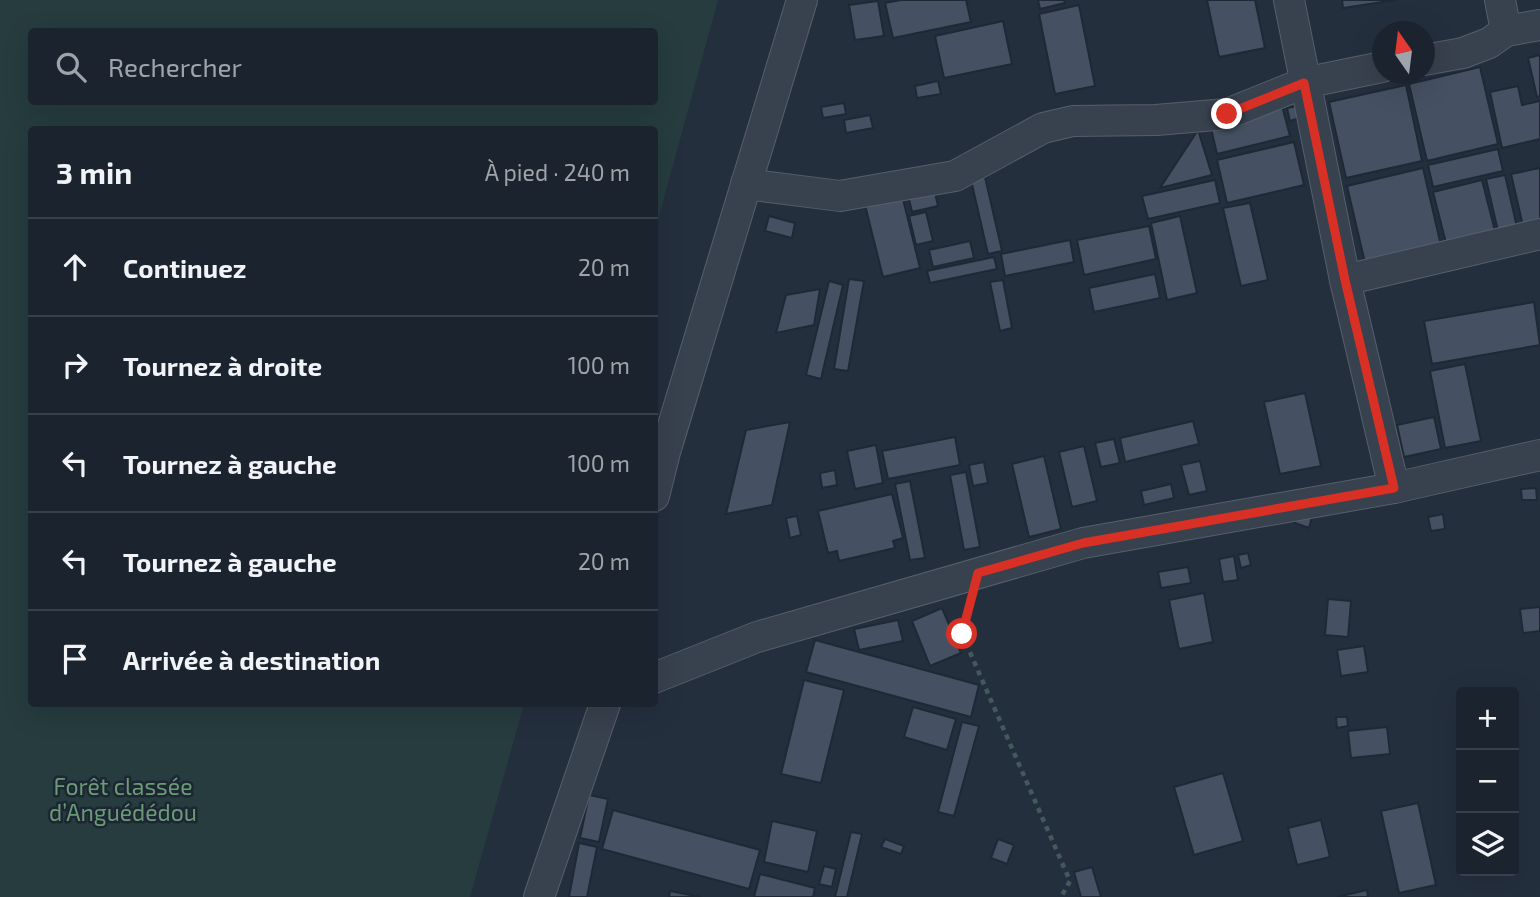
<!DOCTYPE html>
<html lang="fr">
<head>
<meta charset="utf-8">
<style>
	:root { --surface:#1b232e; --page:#242b36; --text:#f1f3f6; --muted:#a0a4aa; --line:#39404a }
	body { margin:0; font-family:"Exo 2",sans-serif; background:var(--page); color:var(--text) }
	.controls { position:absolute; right:21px; bottom:21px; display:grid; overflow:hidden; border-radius:7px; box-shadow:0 7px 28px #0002 }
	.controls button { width:63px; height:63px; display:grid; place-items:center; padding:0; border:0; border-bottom:2px solid var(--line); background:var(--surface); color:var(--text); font:35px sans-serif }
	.compass { position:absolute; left:1372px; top:21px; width:63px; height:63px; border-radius:50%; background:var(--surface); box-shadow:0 7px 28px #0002; rotate:346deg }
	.stop { position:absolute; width:21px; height:21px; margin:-16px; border:5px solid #d93025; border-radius:50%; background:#fff }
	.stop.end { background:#d93025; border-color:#fff; box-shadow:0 2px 7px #0008 }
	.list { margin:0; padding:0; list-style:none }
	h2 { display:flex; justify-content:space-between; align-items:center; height:91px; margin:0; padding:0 28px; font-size:30px }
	h2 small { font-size:23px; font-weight:400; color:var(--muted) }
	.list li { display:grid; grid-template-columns:46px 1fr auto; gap:21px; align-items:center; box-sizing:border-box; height:98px; padding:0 28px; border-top:2px solid var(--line) }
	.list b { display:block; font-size:26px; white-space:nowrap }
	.list em { font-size:23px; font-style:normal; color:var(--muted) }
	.icon { flex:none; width:38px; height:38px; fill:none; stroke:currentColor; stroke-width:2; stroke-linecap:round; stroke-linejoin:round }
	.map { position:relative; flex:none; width:1540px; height:897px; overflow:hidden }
	.search { position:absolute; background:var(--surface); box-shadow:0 7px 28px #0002; left:28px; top:28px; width:630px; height:77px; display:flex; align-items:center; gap:18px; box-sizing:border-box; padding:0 24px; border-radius:7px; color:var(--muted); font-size:26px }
	.panel { position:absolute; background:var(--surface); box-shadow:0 7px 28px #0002; left:28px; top:126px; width:630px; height:581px; border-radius:7px }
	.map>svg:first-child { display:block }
	.green { fill:#263c3f; fill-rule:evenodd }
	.building { fill:#455162; stroke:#1f2835; stroke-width:2 }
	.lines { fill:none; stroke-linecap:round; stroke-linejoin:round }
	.street-casing { stroke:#565f6c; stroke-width:32 }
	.path { stroke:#44595c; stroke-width:4.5; stroke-dasharray:5 5; stroke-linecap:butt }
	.street { stroke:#38414e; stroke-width:30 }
	.route { stroke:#d93025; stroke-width:9 }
	.labels { text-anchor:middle; stroke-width:5; stroke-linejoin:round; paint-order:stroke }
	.park-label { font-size:23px; fill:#6b9a76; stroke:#1d2633 }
</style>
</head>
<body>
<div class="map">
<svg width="1540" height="897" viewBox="0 0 1540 897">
	<rect width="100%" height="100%" fill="#242f3e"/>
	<path class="green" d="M0 0H718L655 231 654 130H32V704H524L470 897H0ZM32 32H654V102H32Z"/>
	<g class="building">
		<path d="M901 0H966L971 22 893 38 885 3Z"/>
		<path d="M1038 0H1064L1065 3 1040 9Z"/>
		<path d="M1207 0H1255L1265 48 1219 57Z"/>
		<path d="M1342 0H1396L1343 8Z"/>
		<path d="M878 1 884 36 855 40 849 5Z"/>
		<path d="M1079 5 1095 86 1055 94 1039 14Z"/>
		<path d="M1003 21 1012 64 944 78 935 36Z"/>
		<path d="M1540 55V96L1537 97 1528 58Z"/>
		<path d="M1480 67 1498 144 1427 161 1409 84Z"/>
		<path d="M938 81 941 94 917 98 915 86Z"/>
		<path d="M1406 85 1422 161 1346 178 1329 102Z"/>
		<path d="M1518 86 1522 105 1540 101V139L1502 148 1490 92Z"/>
		<path d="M844 103 846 114 823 118 821 107Z"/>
		<path d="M1282 106 1290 136 1217 154 1210 124Z"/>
		<path d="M1298 106 1300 118 1290 121 1287 108Z"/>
		<path d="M870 115 873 128 846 133 844 120Z"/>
		<path d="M1198 130 1212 175 1160 188Z"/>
		<path d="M1294 142 1304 185 1227 203 1217 160Z"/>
		<path d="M1498 149 1503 171 1433 187 1428 165Z"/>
		<path d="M1423 168 1442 250 1366 267 1347 186Z"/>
		<path d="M1540 168V223L1523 226 1511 174Z"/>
		<path d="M1505 175 1517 227 1498 231 1486 179Z"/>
		<path d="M985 177 1002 251 988 254 971 180Z"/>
		<path d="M1215 180 1220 203 1148 219 1142 196Z"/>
		<path d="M1482 180 1497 239 1448 251 1433 192Z"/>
		<path d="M934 188 938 206 912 212 908 195Z"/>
		<path d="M901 191 920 268 883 277 864 201Z"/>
		<path d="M1250 203 1268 280 1241 286 1223 208Z"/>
		<path d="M926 212 933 241 916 245 909 216Z"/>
		<path d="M769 216 795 223 792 238 765 231Z"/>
		<path d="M1180 216 1197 293 1167 300 1151 223Z"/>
		<path d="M1149 226 1156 259 1084 275 1077 240Z"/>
		<path d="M1070 240 1074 262 1005 276 1001 254Z"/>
		<path d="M970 241 974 258 933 267 929 250Z"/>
		<path d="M994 257 997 269 930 283 927 271Z"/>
		<path d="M1155 274 1160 298 1094 312 1089 288Z"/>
		<path d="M849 279 864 281 848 371 834 369Z"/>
		<path d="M1003 280 1012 328 1000 331 990 282Z"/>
		<path d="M829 281 843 285 821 379 806 375Z"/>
		<path d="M820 289 814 325 776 333 786 295Z"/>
		<path d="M1534 302 1540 345 1432 364 1424 321Z"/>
		<path d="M1465 364 1481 441 1445 448 1430 371Z"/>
		<path d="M1305 393 1321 466 1280 474 1264 402Z"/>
		<path d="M1434 417 1441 449 1404 457 1397 425Z"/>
		<path d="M1193 421 1199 444 1125 462 1120 438Z"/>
		<path d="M790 422 772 505 726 514 746 430Z"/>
		<path d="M955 437 960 465 888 479 882 451Z"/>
		<path d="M1114 439 1120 463 1101 467 1095 443Z"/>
		<path d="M876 445 883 483 855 489 847 451Z"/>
		<path d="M1084 446 1097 501 1072 507 1059 452Z"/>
		<path d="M1044 456 1061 529 1029 537 1012 464Z"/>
		<path d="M1200 461 1207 491 1189 495 1181 465Z"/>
		<path d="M984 462 988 483 973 486 969 465Z"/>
		<path d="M835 470 837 485 822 488 820 473Z"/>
		<path d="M966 472 980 547 964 550 950 475Z"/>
		<path d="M910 481 925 558 910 560 895 484Z"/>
		<path d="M1171 484 1174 498 1144 505 1141 491Z"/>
		<path d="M1536 488 1537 500H1522L1521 489Z"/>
		<path d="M892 494 903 538 893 541 895 548 839 561 837 551 828 553 818 511Z"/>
		<path d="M1298 513 1312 517 1309 528 1295 523Z"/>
		<path d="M1443 514 1445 529 1431 531 1428 517Z"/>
		<path d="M797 516 801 535 790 538 786 518Z"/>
		<path d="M1248 553 1251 565 1241 568 1238 555Z"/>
		<path d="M1234 556 1238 580 1223 582 1219 559Z"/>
		<path d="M1188 567 1191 583 1161 588 1158 572Z"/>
		<path d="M1204 593 1213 642 1179 649 1169 600Z"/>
		<path d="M1328 599 1351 601 1348 637 1325 635Z"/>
		<path d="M1540 607V631L1523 633 1520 609Z"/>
		<path d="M942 608 961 653 930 666 912 621Z"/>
		<path d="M898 620 903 641 859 650 854 629Z"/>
		<path d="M815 640 979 685 971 717 806 672Z"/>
		<path d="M1364 646 1368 672 1341 676 1337 650Z"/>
		<path d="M804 680 844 690 821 783 781 774Z"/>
		<path d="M913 707 956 719 947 750 904 737Z"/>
		<path d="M1336 717H1347L1348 726 1337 728Z"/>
		<path d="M962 722 979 726 954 816 938 812Z"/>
		<path d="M1387 727 1390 754 1351 758 1348 731Z"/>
		<path d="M1223 773 1243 841 1194 855 1174 787Z"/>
		<path d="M589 795 608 799 599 842 580 838Z"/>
		<path d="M1418 803 1436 885 1399 893 1381 811Z"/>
		<path d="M613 810 760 850 749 889 602 849Z"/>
		<path d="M1321 820 1330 857 1297 865 1288 828Z"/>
		<path d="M772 821 817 831 808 872 764 862Z"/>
		<path d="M851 832 862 834 847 897H835Z"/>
		<path d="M885 839 904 846 901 854 881 847Z"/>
		<path d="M998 839 1014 845 1007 864 991 858Z"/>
		<path d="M579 843 597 847 587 897H569Z"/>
		<path d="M824 866 836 869 832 887 819 884Z"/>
		<path d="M1092 867 1101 897H1081L1074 872Z"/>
		<path d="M760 874 815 888 813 897H754Z"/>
		<path d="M1367 890 1368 897H1337Z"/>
		<path d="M670 891 701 897H669Z"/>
	</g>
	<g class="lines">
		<defs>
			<g id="street">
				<path d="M1289 0 1345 280 1394 488"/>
				<path d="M1500 0 1506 31"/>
				<path d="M1424 60 1463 53 1489 43 1506 31 1540 25"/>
				<path d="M746 184 840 196 955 176 1043 128 1073 121 1156 120 1227 114 1304 83 1382 67"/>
				<path d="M1345 280 1540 234"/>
				<path d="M654 496 665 452 802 0"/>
				<path d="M654 678 757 637 1083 543 1394 488 1540 455"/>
				<path d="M539 897 605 704"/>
			</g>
		</defs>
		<use href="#street" class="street-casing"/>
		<path class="path" d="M970 605 962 634 1070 881 1061 897"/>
		<use href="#street" class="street"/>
	</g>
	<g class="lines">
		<path class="route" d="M962 634 978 573 1083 543 1394 488 1345 280 1304 83 1227 114"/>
	</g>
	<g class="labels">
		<g class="park-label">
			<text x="123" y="795">Forêt classée<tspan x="123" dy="26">d’Anguédédou</tspan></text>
		</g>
	</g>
</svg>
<div class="controls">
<button>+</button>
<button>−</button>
<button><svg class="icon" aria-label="layers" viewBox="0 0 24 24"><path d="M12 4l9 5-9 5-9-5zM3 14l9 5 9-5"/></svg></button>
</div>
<svg class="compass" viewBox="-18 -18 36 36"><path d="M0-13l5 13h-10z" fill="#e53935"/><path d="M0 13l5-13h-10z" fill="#a0a4aa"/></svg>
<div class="stop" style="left:962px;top:634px"></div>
<div class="stop end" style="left:1227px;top:114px"></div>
<div class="search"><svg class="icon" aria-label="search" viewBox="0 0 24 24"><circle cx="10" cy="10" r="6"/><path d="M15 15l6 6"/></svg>Rechercher</div>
<section class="panel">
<h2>3 min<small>À pied · 240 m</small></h2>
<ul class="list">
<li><svg class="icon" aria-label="ahead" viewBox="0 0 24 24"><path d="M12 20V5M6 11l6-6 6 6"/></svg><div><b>Continuez</b></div><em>20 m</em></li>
<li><svg class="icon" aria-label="right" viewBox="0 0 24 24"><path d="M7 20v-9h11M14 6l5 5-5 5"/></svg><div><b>Tournez à droite</b></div><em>100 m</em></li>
<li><svg class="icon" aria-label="left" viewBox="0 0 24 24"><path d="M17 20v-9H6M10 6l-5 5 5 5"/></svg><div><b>Tournez à gauche</b></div><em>100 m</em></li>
<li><svg class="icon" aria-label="left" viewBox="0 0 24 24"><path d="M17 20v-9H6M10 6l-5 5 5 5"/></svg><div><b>Tournez à gauche</b></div><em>20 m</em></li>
<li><svg class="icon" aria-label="arrive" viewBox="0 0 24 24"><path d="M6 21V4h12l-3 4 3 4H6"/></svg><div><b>Arrivée à destination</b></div></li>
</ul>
</section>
</div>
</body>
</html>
